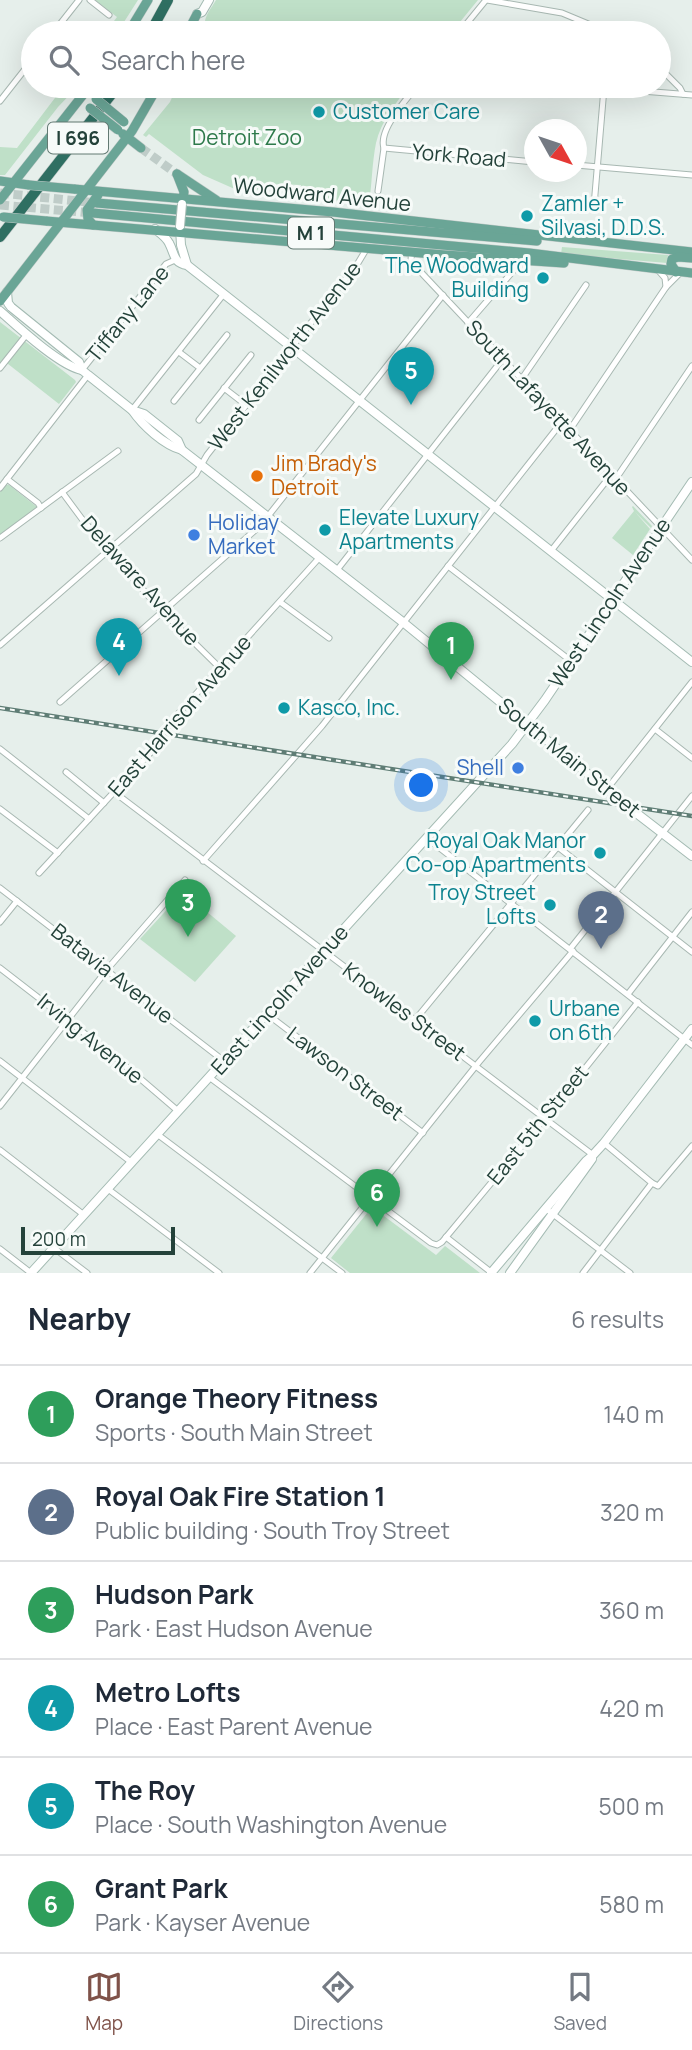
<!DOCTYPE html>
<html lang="en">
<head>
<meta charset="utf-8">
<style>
	:root { --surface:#fff; --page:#f6f6f7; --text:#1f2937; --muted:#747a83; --line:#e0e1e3; --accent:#7f5249 }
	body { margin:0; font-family:Manrope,sans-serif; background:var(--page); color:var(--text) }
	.compass { position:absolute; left:524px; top:119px; width:63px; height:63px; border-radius:50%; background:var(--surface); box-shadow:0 7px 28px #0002; rotate:130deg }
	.scale { position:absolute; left:21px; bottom:18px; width:154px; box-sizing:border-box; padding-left:7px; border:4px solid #24423a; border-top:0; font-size:19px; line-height:24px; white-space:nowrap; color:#24423a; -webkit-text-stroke:5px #f7fbf9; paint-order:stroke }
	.you { position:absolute; left:422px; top:786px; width:24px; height:24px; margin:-18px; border:5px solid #fff; border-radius:50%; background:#1a73e8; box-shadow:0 0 0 10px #1a73e833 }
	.badge { display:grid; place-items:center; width:46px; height:46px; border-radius:50%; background:var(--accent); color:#fff; font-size:23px; font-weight:700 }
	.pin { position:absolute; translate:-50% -58px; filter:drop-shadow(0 2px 4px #0008) }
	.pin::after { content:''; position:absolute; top:37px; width:24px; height:21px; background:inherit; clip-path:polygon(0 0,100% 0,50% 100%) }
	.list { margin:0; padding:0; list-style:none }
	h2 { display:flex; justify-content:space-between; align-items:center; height:91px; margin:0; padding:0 28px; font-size:30px }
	h2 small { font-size:23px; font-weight:400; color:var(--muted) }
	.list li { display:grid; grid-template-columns:46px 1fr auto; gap:21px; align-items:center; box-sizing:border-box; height:98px; padding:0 28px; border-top:2px solid var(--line) }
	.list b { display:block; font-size:26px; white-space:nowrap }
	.list p { margin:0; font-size:23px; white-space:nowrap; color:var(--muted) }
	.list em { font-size:23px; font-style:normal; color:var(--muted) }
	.icon { flex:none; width:38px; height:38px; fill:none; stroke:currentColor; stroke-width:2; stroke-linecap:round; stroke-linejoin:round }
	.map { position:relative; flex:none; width:692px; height:1273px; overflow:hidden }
	.search { position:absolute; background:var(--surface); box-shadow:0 7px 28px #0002; left:21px; right:21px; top:21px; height:77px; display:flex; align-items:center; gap:18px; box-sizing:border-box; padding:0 24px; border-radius:38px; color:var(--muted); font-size:26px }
	.sheet { height:679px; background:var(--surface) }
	nav { display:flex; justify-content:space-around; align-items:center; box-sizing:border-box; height:98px; border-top:2px solid var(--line); background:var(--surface); font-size:19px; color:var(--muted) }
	nav a { display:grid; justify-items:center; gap:4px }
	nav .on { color:var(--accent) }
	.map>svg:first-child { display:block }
	.green { fill:#bfe0c8 }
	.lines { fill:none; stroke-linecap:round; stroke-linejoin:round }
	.primary-tunnel { stroke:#bfccc8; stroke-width:9; stroke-dasharray:9 4.5; stroke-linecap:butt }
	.street-casing { stroke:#a8b8b2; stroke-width:7 }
	.secondary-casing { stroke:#a4bbb3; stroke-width:10 }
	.primary-casing { stroke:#c2cac8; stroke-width:10 }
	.highway-casing { stroke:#c2cac8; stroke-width:11 }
	.street { stroke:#fff; stroke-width:5 }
	.secondary { stroke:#fff; stroke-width:8 }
	.primary { stroke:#6aa596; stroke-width:9 }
	.highway { stroke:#2f6f62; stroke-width:10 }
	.rail-casing { stroke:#5f7d75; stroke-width:4.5 }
	.rail { stroke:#f7fbf9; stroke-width:2; stroke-dasharray:5; stroke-linecap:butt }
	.secondary-bridge-casing { stroke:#a4bbb3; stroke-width:10; stroke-linecap:butt }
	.primary-bridge-casing { stroke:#c2cac8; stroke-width:10; stroke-linecap:butt }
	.secondary-bridge { stroke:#fff; stroke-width:8 }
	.primary-bridge { stroke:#6aa596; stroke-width:9 }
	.culture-dot { fill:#0f9aa8; stroke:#f7fbf9; stroke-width:2.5 }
	.food-dot { fill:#e8710a; stroke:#f7fbf9; stroke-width:2.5 }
	.shop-dot { fill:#3f7fe0; stroke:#f7fbf9; stroke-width:2.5 }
	.labels { text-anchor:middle; stroke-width:6; stroke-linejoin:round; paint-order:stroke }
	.shield { fill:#f7fbf9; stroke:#637a73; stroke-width:2 }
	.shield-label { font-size:19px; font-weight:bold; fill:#24423a }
	.culture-label { font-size:21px; fill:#0d838f; stroke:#f7fbf9; text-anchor:start }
	.park-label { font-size:21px; fill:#2d7a4b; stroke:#f7fbf9 }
	.street-label { font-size:21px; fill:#24423a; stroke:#f7fbf9 }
	.food-label { font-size:21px; fill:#c56008; stroke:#f7fbf9; text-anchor:start }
	.shop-label { font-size:21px; fill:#366cbe; stroke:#f7fbf9; text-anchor:start }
</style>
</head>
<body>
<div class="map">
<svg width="692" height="1273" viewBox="0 0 692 1273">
	<rect width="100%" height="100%" fill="#e6efeb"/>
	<g class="green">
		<path d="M95 0H138L117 33H105L117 17Z"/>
		<path d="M216 0H478L451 33H211C198 23 209 12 216 0Z"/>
		<path d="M64 86H78L58 107 5 175H0V147L17 148Z"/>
		<path d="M177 86H409C396 103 381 121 376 143 372 163 372 184 369 204L305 197 306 192 301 191V185L278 184 252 191 237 190 203 175 149 134 146 137 143 135 170 102Z"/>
		<path d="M562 247 668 255 667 263 561 254Z"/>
		<path d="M0 322 75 380 76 382 59 404 3 360 0 364Z"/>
		<path d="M6 485H9L37 507 0 535V492Z"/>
		<path d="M633 506 652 526 651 528 635 512 650 529 633 555 612 538 634 511 632 507Z"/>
		<path d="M183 892 236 936 195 982 140 939Z"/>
		<path d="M372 1207 436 1255 445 1246 480 1273H350L331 1258Z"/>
	</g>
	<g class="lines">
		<g class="primary-tunnel">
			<path d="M141 148 177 174"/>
			<path d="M0 193 97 203"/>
			<path d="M0 205 92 213"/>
		</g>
		<defs>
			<g id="street">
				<path d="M90 0 109 15"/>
				<path d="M487 0 562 13 610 33"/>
				<path d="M53 33 79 0"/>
				<path d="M459 33 486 0"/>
				<path d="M659 67 680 88 683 94"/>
				<path d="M579 86 692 95"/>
				<path d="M0 101 33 59"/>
				<path d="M384 148 534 162"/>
				<path d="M576 165 692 175"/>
				<path d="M378 191 384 148C378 130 406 100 417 86"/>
				<path d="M594 206 604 88"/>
				<path d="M412 252 411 259 416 267 692 560"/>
				<path d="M658 270 665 278 666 287"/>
				<path d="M468 323 514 270 518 260"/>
				<path d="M179 352 200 368"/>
				<path d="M0 368 27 334"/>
				<path d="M82 370 166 264 175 260"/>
				<path d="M521 380 586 285"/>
				<path d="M224 388 246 405"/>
				<path d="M174 401 227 335"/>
				<path d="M132 410 223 295"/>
				<path d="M199 420 251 355"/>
				<path d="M569 431 666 287 679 274"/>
				<path d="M7 479 38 503 41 508"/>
				<path d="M615 480 692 366"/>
				<path d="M0 488 88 375"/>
				<path d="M62 492 82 519 158 607 220 668"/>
				<path d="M0 538 118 451"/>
				<path d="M551 551 611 475"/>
				<path d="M448 566 571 661"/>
				<path d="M337 570 502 360"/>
				<path d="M280 602 329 638"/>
				<path d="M0 645 196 474 207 455 358 263 367 248"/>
				<path d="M60 702 261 525 443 295"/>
				<path d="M655 729 692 758"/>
				<path d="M0 749 89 819"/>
				<path d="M66 772 104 803"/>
				<path d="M607 789 692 682"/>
				<path d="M114 792 593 1155"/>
				<path d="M0 809 58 853"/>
				<path d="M427 838 692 1045"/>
				<path d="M558 847 692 952"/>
				<path d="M203 861 322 726 561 423"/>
				<path d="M39 873 151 752 176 716 320 557"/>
				<path d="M0 888 224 1061"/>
				<path d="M0 922 17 901"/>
				<path d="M570 949 692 796"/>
				<path d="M0 968 115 1057 178 1111"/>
				<path d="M628 994 692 912"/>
				<path d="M267 1014 423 1133"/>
				<path d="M415 1020 588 810"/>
				<path d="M0 1061 131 1162"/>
				<path d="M209 1077 431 1243 437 1245 442 1242 551 1111 638 1002"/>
				<path d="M0 1106 110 966 185 880"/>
				<path d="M157 1134 342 1273"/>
				<path d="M604 1143 652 1183 658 1186 692 1146"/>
				<path d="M0 1150 84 1215"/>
				<path d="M108 1189 219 1273"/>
				<path d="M545 1208 630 1273"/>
				<path d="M446 1237 492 1273"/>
				<path d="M54 1248 87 1273"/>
				<path d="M0 1249 31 1273"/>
				<path d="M310 1273 479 1062 573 951"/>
				<path d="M583 1273 652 1183"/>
			</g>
			<g id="secondary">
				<path d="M197 14 202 12 209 0"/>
				<path d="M180 228 181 245 187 265"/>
				<path d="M155 229C160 233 166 237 169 243 175 254 173 263 187 265L692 662"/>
				<path d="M7 292 8 303 11 307 79 362 82 370 88 375 132 410 144 414 178 441 182 450"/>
				<path d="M0 311C18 327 60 366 82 370"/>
				<path d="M132 410C143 426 164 445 182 450L404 623 622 802 692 856"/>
				<path d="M31 1273 512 744 545 700 692 482"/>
				<path d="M491 1273 586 1161 593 1155 604 1143 692 1029"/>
				<path d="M510 1273 592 1159"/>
			</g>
			<g id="primary">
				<path d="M128 33 148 0"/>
				<path d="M187 33 197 14"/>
				<path d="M123 134 141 148"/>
				<path d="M177 174 216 200"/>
				<path d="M177 174 184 192 183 199"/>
				<path d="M0 181 29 185"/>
				<path d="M74 189 333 212 692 252"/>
				<path d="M0 200 90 86"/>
				<path d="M97 203 537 241"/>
				<path d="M93 213 529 253 692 273"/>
				<path d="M46 221 445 255 564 263"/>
				<path d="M93 225 88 219 87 210 98 195"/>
				<path d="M676 272 671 264 672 259 678 257 692 258"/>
				<path d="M0 301 132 131 158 86"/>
			</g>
			<g id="highway">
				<path d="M150 33 168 0"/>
				<path d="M0 237 118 86"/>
			</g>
		</defs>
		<use href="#street" class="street-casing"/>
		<use href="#secondary" class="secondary-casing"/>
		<use href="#primary" class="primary-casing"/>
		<use href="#highway" class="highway-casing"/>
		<use href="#street" class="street"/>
		<use href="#secondary" class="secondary"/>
		<use href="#primary" class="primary"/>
		<use href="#highway" class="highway"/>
		<defs>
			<path id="rail" d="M0 708 692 816"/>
		</defs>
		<use href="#rail" class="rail-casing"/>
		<use href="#rail" class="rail"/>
		<defs>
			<path id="secondary-bridge" d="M180 226 182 204"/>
			<g id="primary-bridge">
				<path d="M96 99 124 122"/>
				<path d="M90 108 118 130"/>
				<path d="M29 185 74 189"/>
				<path d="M3 217 46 221"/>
			</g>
		</defs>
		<use href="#secondary-bridge" class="secondary-bridge-casing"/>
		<use href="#primary-bridge" class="primary-bridge-casing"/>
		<use href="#secondary-bridge" class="secondary-bridge"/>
		<use href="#primary-bridge" class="primary-bridge"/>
	</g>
	<g class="culture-dot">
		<circle cx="319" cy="112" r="7"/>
		<circle cx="527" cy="216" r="7"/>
		<circle cx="543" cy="278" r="7"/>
		<circle cx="325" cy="530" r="7"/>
		<circle cx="284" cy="708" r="7"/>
		<circle cx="600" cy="853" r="7"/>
		<circle cx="550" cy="905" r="7"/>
		<circle cx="535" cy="1021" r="7"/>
	</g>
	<circle class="food-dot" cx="257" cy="476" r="7"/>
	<g class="shop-dot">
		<circle cx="194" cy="535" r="7"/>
		<circle cx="518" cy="768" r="7"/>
	</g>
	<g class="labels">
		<g class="shield">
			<rect x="48" y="122.5" width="60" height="31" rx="5"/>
			<rect x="288" y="217.5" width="46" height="31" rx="5"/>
		</g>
		<g class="shield-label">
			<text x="78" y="145">I 696</text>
			<text x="311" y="240">M 1</text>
		</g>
		<g class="culture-label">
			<text x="333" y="119">Customer Care</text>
			<text x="541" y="211">Zamler +<tspan x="541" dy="24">Silvasi, D.D.S.</tspan></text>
			<text x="529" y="273" text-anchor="end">The Woodward<tspan x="529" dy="24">Building</tspan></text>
			<text x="339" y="525">Elevate Luxury<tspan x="339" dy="24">Apartments</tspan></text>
			<text x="298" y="715">Kasco, Inc.</text>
			<text x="586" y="848" text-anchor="end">Royal Oak Manor<tspan x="586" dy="24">Co-op Apartments</tspan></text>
			<text x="536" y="900" text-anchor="end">Troy Street<tspan x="536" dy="24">Lofts</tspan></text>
			<text x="549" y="1016">Urbane<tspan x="549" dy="24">on 6th</tspan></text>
		</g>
		<g class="park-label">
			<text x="247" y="145">Detroit Zoo</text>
		</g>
		<g class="street-label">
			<text transform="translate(459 156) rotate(5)" y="7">York Road</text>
			<text transform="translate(322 195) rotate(6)" y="7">Woodward Avenue</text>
			<text transform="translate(128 314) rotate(-51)" y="7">Tiffany Lane</text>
			<text transform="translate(285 356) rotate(-52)" y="7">West Kenilworth Avenue</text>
			<text transform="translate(548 408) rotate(47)" y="7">South Lafayette Avenue</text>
			<text transform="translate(140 581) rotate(48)" y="7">Delaware Avenue</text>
			<text transform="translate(610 603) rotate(-56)" y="7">West Lincoln Avenue</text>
			<text transform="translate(180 716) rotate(-49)" y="7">East Harrison Avenue</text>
			<text transform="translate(569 758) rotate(39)" y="7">South Main Street</text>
			<text transform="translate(112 974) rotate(38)" y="7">Batavia Avenue</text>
			<text transform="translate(280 1000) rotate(-48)" y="7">East Lincoln Avenue</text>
			<text transform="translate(404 1012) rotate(37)" y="7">Knowles Street</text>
			<text transform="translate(90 1039) rotate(39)" y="7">Irving Avenue</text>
			<text transform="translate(345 1074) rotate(37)" y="7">Lawson Street</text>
			<text transform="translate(538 1125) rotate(-51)" y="7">East 5th Street</text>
		</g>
		<g class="food-label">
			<text x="271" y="471">Jim Brady's<tspan x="271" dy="24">Detroit</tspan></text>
		</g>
		<g class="shop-label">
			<text x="208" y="530">Holiday<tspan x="208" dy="24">Market</tspan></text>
			<text x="504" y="775" text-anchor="end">Shell</text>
		</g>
	</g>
</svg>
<svg class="compass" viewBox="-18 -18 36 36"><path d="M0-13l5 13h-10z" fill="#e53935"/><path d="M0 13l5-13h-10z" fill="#747a83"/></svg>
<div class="scale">200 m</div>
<div class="you"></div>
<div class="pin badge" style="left:451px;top:680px;background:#2e9e5b">1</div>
<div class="pin badge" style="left:601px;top:949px;background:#5c6f8a">2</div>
<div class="pin badge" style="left:188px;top:937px;background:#2e9e5b">3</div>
<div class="pin badge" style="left:119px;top:676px;background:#0f9aa8">4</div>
<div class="pin badge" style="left:411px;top:405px;background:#0f9aa8">5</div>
<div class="pin badge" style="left:377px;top:1227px;background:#2e9e5b">6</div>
<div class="search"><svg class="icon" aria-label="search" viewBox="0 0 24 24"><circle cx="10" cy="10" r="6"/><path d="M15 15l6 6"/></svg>Search here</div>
</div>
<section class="sheet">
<h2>Nearby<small>6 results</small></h2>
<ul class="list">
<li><span class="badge" style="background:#2e9e5b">1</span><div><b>Orange Theory Fitness</b><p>Sports · South Main Street</p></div><em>140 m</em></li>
<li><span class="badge" style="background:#5c6f8a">2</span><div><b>Royal Oak Fire Station 1</b><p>Public building · South Troy Street</p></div><em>320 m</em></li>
<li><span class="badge" style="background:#2e9e5b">3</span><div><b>Hudson Park</b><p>Park · East Hudson Avenue</p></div><em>360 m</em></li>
<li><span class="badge" style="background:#0f9aa8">4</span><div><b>Metro Lofts</b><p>Place · East Parent Avenue</p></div><em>420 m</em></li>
<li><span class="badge" style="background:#0f9aa8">5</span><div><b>The Roy</b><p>Place · South Washington Avenue</p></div><em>500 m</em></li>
<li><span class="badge" style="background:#2e9e5b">6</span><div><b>Grant Park</b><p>Park · Kayser Avenue</p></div><em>580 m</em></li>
</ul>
</section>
<nav>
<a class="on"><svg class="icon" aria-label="map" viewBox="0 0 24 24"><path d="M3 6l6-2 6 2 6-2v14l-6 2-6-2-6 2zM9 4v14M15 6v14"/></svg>Map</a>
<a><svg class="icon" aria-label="directions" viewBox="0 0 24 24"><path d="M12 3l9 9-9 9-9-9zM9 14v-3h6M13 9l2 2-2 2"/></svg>Directions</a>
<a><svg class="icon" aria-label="saved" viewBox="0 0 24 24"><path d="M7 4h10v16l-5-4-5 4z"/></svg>Saved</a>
</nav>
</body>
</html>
